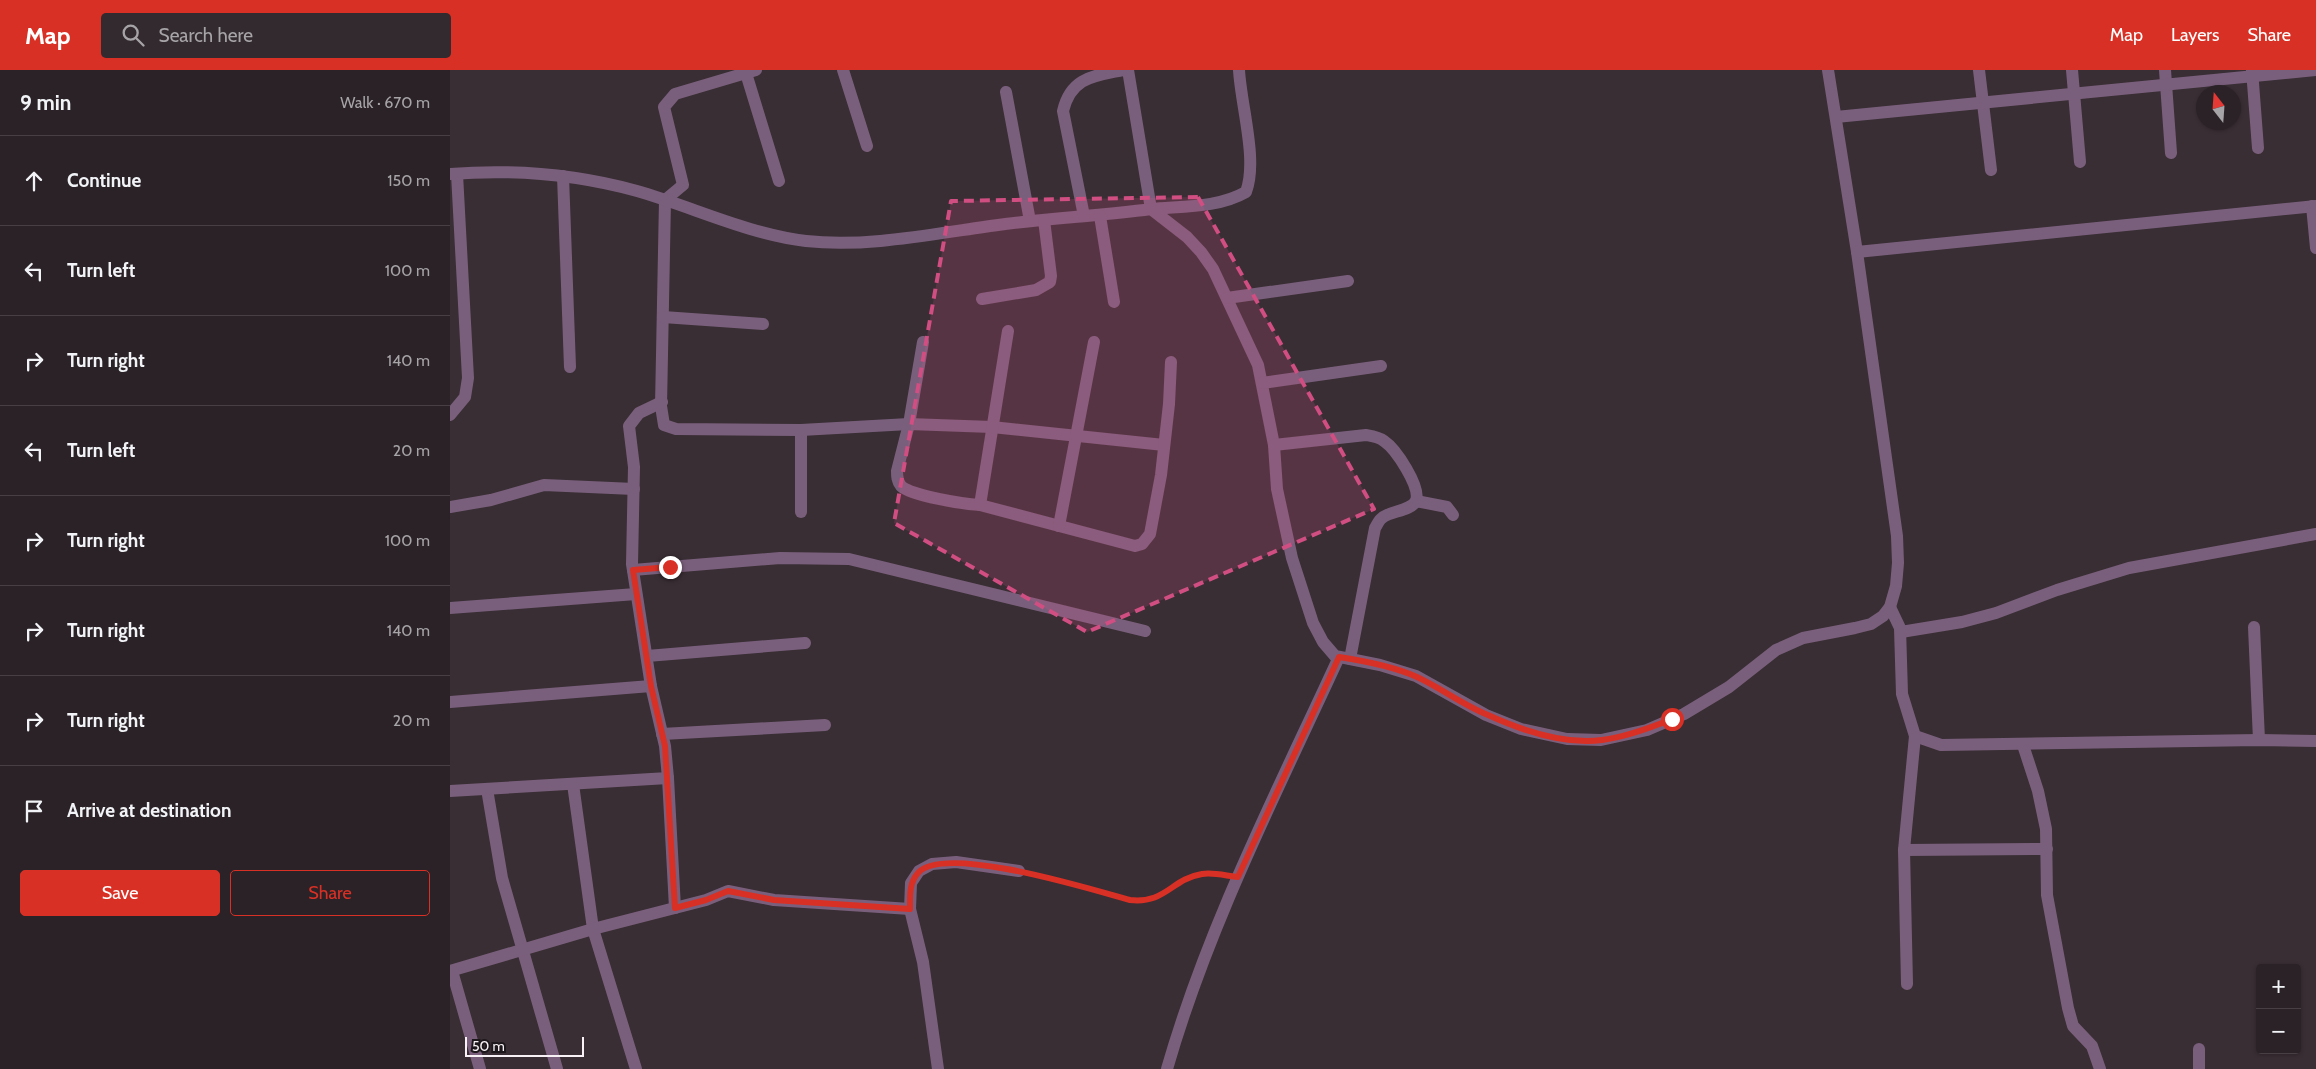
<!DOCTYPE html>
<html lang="en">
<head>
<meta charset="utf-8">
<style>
	:root { --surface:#2b2227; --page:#332a2f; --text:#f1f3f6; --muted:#a6a4a7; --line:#473f44; --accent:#d93025 }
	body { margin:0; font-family:Cabin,sans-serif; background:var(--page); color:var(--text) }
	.controls { position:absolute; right:15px; bottom:15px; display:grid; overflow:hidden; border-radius:5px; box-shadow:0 1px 4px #0004 }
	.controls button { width:45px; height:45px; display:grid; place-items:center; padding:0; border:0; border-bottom:1px solid var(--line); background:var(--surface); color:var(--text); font:25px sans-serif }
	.compass { position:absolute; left:1746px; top:15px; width:45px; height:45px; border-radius:50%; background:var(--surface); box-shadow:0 1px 4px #0004; rotate:343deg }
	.scale { position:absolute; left:15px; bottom:12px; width:119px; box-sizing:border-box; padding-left:5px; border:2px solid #f8f1f5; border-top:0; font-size:14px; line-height:18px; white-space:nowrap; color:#f8f1f5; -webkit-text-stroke:4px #1d181b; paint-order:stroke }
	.stop { position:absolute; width:15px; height:15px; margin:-11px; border:4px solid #d93025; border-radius:50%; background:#fff }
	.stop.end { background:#d93025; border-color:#fff; box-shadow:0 1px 5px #0008 }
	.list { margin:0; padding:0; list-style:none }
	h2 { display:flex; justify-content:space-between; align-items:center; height:65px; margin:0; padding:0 20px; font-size:21px }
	h2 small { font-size:16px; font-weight:400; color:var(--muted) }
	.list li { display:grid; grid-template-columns:32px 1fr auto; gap:15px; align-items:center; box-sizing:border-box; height:90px; padding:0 20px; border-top:1px solid var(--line) }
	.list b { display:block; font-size:19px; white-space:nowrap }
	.list em { font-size:16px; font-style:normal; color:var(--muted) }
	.actions { display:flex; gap:10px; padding:15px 20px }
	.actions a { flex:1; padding:11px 0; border:1px solid var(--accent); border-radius:5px; text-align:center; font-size:18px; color:var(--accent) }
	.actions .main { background:var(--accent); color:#fff }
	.icon { flex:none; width:28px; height:28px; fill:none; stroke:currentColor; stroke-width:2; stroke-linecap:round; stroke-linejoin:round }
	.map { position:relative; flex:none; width:1866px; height:999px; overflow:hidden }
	header { display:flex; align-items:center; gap:30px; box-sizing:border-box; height:70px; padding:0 25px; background:var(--accent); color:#fff }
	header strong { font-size:24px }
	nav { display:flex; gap:28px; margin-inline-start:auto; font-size:18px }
	.search { width:350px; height:45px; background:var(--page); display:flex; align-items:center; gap:12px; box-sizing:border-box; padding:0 18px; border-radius:5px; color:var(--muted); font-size:19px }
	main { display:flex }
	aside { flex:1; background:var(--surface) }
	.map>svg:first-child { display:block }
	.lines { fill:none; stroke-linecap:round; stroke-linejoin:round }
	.path { stroke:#7f767b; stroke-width:3; stroke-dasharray:4 2.5; stroke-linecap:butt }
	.minor { stroke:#7a5f7c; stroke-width:12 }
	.route { stroke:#d93025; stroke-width:6 }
	.marked { fill:#d04e82; fill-opacity:0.2; stroke:#d04e82; stroke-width:4; stroke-dasharray:10 6; stroke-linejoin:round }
</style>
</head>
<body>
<header>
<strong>Map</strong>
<div class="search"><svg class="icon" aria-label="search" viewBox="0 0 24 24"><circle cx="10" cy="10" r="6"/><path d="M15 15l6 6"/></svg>Search here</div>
<nav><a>Map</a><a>Layers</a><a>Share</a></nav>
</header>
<main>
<aside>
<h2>9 min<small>Walk · 670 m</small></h2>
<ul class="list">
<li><svg class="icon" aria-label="ahead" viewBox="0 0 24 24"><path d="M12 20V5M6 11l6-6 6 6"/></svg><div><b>Continue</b></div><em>150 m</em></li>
<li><svg class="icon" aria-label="left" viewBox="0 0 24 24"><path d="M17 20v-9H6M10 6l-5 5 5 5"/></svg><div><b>Turn left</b></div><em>100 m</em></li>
<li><svg class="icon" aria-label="right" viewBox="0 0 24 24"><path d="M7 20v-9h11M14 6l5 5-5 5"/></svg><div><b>Turn right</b></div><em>140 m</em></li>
<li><svg class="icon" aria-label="left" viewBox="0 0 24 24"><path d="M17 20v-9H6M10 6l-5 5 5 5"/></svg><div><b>Turn left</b></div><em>20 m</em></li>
<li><svg class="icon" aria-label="right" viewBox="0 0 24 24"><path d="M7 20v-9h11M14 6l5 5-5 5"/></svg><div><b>Turn right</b></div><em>100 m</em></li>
<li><svg class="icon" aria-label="right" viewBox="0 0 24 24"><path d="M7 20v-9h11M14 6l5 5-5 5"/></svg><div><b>Turn right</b></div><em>140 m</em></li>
<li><svg class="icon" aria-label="right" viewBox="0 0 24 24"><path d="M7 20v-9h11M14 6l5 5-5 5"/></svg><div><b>Turn right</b></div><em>20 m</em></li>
<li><svg class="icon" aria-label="arrive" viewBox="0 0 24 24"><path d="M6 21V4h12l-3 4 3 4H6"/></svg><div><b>Arrive at destination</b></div></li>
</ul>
<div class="actions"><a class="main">Save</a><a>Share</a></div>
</aside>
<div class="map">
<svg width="1866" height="999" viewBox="0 0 1866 999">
	<rect width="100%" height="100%" fill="#392e34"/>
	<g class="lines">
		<path class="path" d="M582 804 680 830C706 833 712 822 733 810 746 803 761 803 775 805"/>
		<g class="minor">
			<path d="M295 0 329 111"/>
			<path d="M306 0 225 24 214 37 233 115 215 130 211 336 214 355 226 359 351 360 459 354 542 357 714 375"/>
			<path d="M393 0 417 76"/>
			<path d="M678 0 701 139C733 136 768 138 796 122 808 90 791 36 789 0"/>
			<path d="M1529 0 1541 100"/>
			<path d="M1622 0 1630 92"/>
			<path d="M1715 0 1721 83"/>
			<path d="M1802 0 1808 78"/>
			<path d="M556 22 580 151"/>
			<path d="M1386 47 1866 0"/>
			<path d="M0 104C63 99 125 104 187 121 243 137 298 164 356 171 419 178 486 163 548 155 599 148 650 146 701 139L737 167 751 182 763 199 808 295 824 375 827 419 842 488 863 553 873 572 885 586 930 595 966 606 1036 645 1071 659 1117 669 1151 670 1197 660 1234 644 1279 617 1326 580 1353 568 1405 558 1421 554 1433 546 1440 537 1446 516 1448 493 1447 466 1407 182 1378 0"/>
			<path d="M113 106 120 297"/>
			<path d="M1862 136 1866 178"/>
			<path d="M634 146 613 41C621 7 644 6 673 0"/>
			<path d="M650 146 664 232"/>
			<path d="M1407 182 1866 136"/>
			<path d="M777 228 898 211"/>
			<path d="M532 229 586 220 600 212 601 206 594 150"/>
			<path d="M213 247 313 254"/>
			<path d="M473 272 459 354 447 401C447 406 447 411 451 416 462 426 514 434 530 435L685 476 692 474 700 464 711 405 719 334 721 292"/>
			<path d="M812 313 931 296"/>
			<path d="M0 345 15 327 18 308 7 104"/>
			<path d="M824 375 916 365C922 366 929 367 934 371 946 379 971 417 966 431 961 441 940 441 932 448 929 450 927 455 925 458L900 589"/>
			<path d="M966 431 997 437 1003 445"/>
			<path d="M530 435 558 261"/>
			<path d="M0 437 41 430 94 415 184 419"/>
			<path d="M351 442V360"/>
			<path d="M609 456 644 272"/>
			<path d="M183 500 330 488 399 489 695 561"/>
			<path d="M1440 537 1450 558 1452 624 1465 666 1491 675 1809 670 1866 671"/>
			<path d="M0 538 186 524"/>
			<path d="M1804 557 1809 670"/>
			<path d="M1451 562 1512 552 1546 543 1607 520 1679 498 1866 464"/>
			<path d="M197 586 355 573"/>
			<path d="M0 632 201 616"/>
			<path d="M212 664 375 655"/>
			<path d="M1573 675 1588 721 1596 759 1597 825 1618 938 1623 956 1642 976 1650 999"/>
			<path d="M218 708 225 838"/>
			<path d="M123 714 143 859 186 999"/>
			<path d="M37 719 52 808 107 999"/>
			<path d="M0 721 218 708 215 676 201 616 182 494 184 397 179 356 189 343 212 332"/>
			<path d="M1454 780 1597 779"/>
			<path d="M0 901 143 859 256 830 278 821 324 830 460 839"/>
			<path d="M2 901 30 999"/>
			<path d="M1457 914 1454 780 1465 666"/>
			<path d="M1749 979V999"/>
			<path d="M488 999 473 892 460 839 461 813 469 801 482 794 506 792 569 801"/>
			<path d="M717 999C758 856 827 722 889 587"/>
		</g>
	</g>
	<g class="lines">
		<path class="route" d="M220 497 183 500 201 616 215 676 225 838 256 830 278 821 324 830 460 839C460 826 459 813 468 803 494 773 643 820 680 830 716 834 721 809 752 804 763 802 777 806 788 807L889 587C915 591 943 596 967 607 991 618 1013 635 1038 645 1071 660 1115 675 1152 670 1176 667 1200 658 1222 649"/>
	</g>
	<path class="marked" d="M748 127 924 439 637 562 444 453 501 131Z"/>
</svg>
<div class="controls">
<button>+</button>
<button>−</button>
</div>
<svg class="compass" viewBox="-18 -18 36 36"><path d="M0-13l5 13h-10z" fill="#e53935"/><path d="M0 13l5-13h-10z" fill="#a6a4a7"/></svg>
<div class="scale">50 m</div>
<div class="stop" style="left:1222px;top:649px"></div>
<div class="stop end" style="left:220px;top:497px"></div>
</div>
</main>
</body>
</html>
